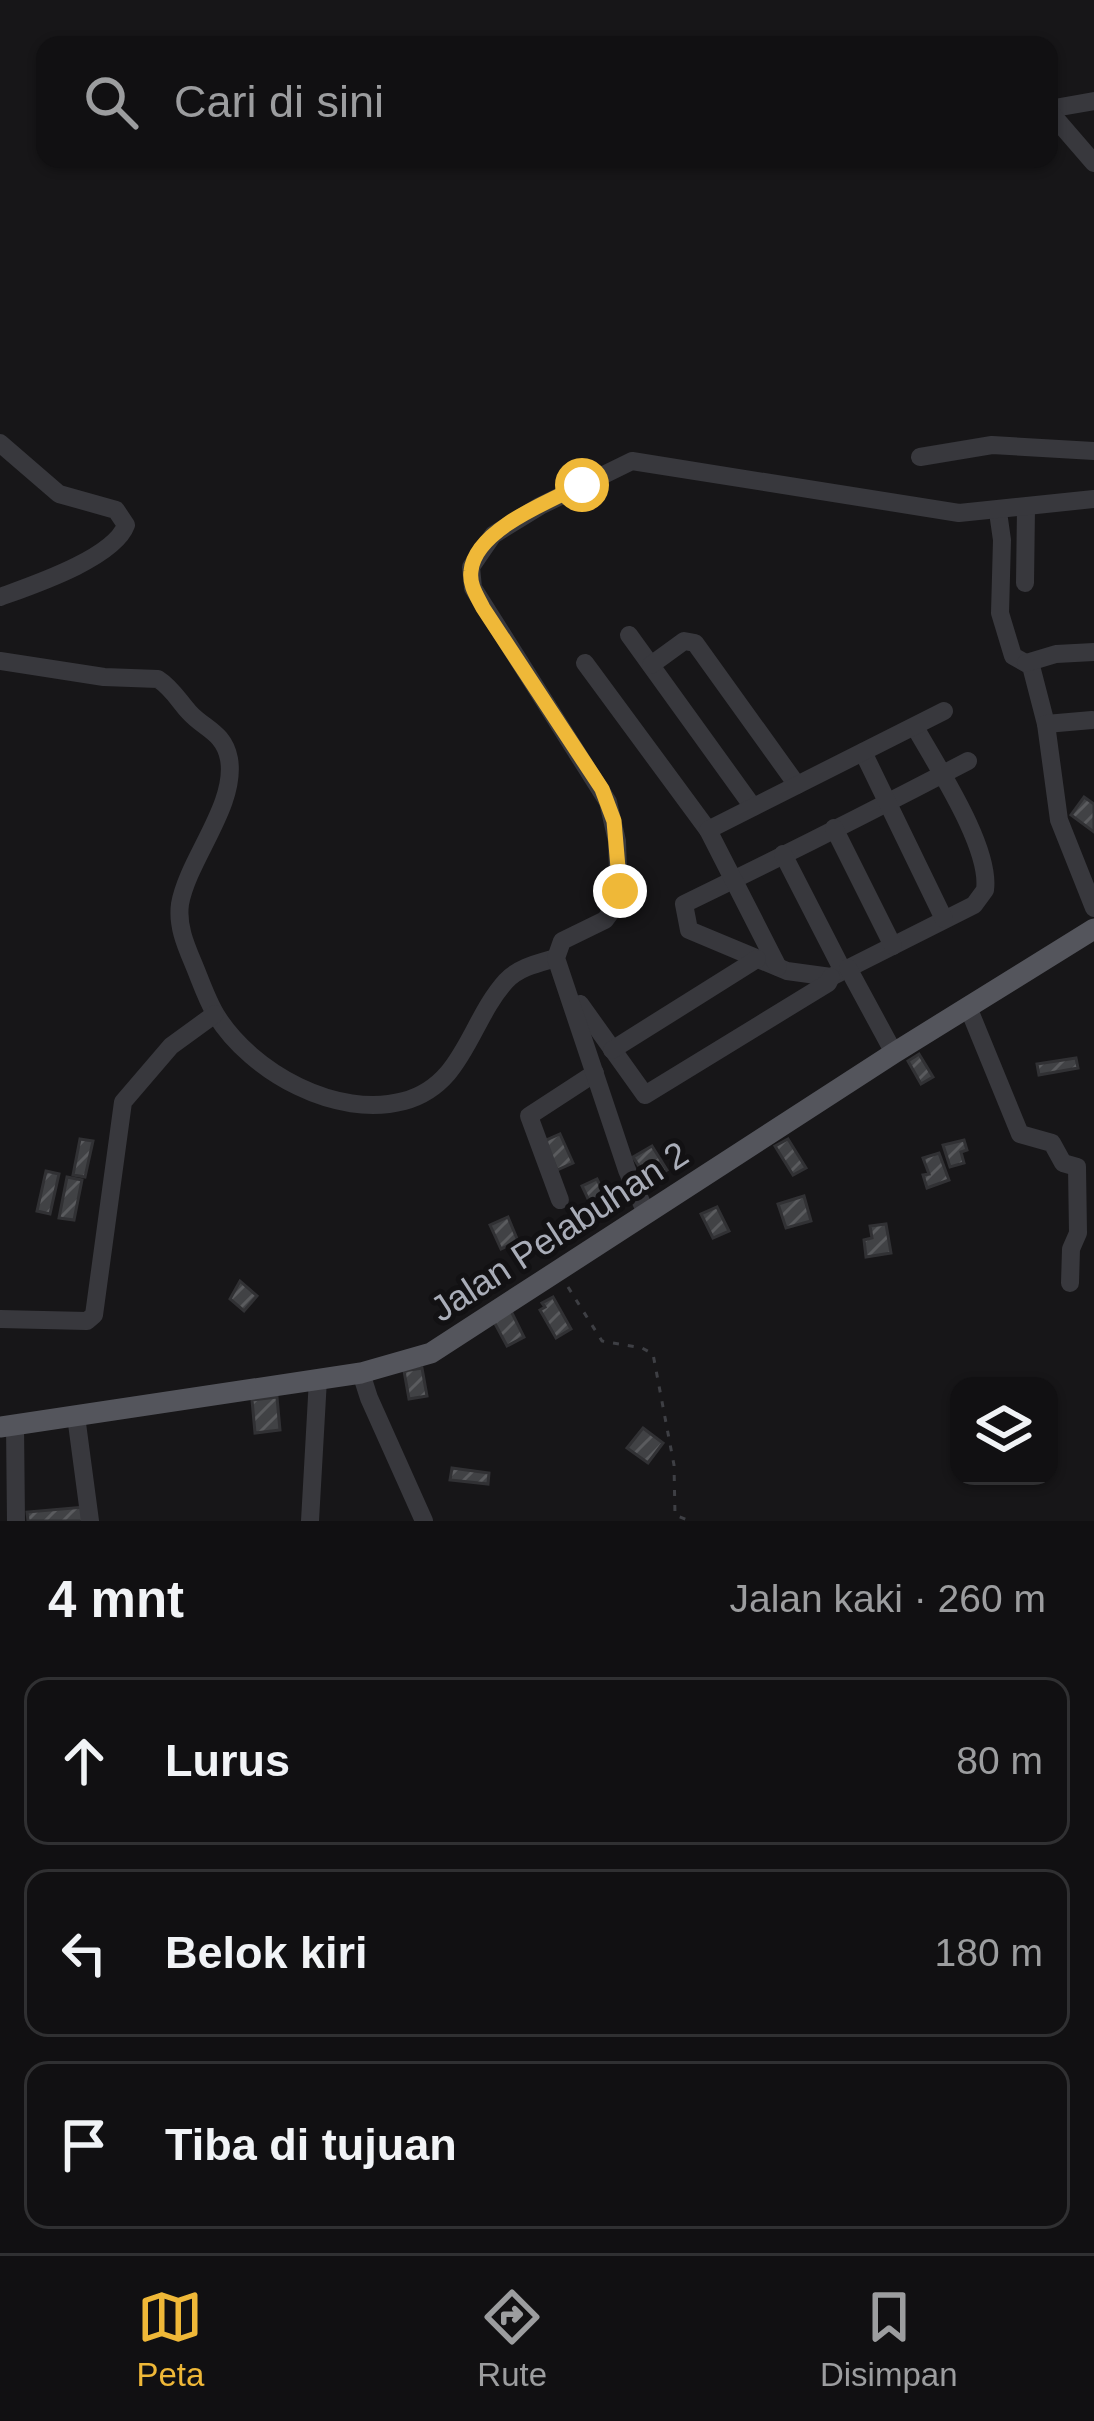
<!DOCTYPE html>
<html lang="id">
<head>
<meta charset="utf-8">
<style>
	:root { --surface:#111012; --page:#1a191b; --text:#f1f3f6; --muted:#9c9d9f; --line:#303032; --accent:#efb838 }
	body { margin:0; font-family:Arial,sans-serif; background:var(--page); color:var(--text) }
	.controls { position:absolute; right:36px; bottom:36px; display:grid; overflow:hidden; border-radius:24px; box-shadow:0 3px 9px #0004 }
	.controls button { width:108px; height:108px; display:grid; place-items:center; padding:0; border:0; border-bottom:3px solid var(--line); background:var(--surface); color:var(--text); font:60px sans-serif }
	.stop { position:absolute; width:36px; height:36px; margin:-27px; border:9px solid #efb838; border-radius:50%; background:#fff }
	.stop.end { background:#efb838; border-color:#fff; box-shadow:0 3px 12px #0008 }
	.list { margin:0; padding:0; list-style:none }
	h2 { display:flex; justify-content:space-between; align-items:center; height:156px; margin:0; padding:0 48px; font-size:51px }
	h2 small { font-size:39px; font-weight:400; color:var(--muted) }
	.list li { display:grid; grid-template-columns:78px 1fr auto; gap:36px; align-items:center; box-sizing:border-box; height:168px; margin:0 24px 24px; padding:0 24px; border:3px solid var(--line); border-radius:24px }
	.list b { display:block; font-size:45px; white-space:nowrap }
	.list em { font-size:39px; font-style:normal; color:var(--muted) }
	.icon { flex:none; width:66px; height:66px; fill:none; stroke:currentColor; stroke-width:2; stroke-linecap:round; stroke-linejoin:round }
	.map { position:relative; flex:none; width:1094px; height:1521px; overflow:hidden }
	.search { position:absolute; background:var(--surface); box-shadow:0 3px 9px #0004; left:36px; right:36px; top:36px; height:132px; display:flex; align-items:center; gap:30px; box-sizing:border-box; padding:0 42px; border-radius:24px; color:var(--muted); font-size:45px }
	.sheet { height:732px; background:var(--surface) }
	nav { display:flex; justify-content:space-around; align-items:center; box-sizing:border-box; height:168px; border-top:3px solid var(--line); background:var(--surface); font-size:33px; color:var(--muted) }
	nav a { display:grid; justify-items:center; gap:6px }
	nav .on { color:var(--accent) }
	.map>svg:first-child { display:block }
	.building { fill:url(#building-hatch); stroke:#313134; stroke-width:3 }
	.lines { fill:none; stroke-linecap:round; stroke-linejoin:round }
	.path { stroke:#3e3f44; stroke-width:3; stroke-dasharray:6 9; stroke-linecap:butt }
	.minor { stroke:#38383d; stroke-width:18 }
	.major { stroke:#54555c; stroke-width:21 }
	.route { stroke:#efb838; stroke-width:15 }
	.labels { text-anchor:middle; stroke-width:10; stroke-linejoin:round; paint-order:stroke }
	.street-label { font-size:36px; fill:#a9adb8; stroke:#121113 }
</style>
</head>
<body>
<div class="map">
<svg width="1094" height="1521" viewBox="0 0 1094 1521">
	<defs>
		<pattern id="building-hatch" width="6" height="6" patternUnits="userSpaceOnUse" patternTransform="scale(3)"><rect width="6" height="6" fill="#414245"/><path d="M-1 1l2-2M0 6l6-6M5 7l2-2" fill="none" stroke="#5a5b5e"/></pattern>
	</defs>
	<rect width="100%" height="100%" fill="#171618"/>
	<g class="building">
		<path d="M1084 797 1094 804V832L1071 815Z"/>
		<path d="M919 1054 933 1077 921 1084 908 1061Z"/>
		<path d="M1076 1058 1078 1068 1039 1075 1037 1064Z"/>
		<path d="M560 1134 573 1163 557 1170 544 1141Z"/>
		<path d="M80 1139 93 1141 85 1177 73 1175Z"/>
		<path d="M788 1139 806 1168 793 1175 775 1146Z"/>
		<path d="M964 1140 967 1150 961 1152 964 1163 950 1167 943 1145Z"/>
		<path d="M652 1146 667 1170 649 1182 633 1157Z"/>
		<path d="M939 1153 949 1180 927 1188 923 1175 929 1174 923 1158Z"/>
		<path d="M46 1171 59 1174 50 1214 37 1211Z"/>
		<path d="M67 1177 82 1180 74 1220 59 1218Z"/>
		<path d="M597 1179 613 1213 598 1220 582 1186Z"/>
		<path d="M804 1196 811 1221 786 1228 778 1204Z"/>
		<path d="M717 1207 729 1231 713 1238 701 1214Z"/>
		<path d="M508 1217 518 1241 501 1249 490 1225Z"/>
		<path d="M886 1224 891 1253 866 1257 864 1240 872 1238 870 1226Z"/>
		<path d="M240 1281 257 1296 244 1311 230 1299Z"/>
		<path d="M553 1297 571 1329 556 1338 540 1310 545 1307 542 1303Z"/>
		<path d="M511 1311 524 1337 507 1346 493 1320Z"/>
		<path d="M422 1368 427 1396 409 1399 404 1371Z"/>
		<path d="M277 1397 280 1430 255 1433 252 1400Z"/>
		<path d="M643 1428 663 1443 648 1463 627 1448Z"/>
		<path d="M452 1468 489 1473 488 1484 450 1480Z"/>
		<path d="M84 1507 86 1521H28L27 1512Z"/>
	</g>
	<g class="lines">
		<path class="path" d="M568 1287 602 1341 642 1348 653 1354 674 1465 675 1515 690 1521"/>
		<g class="minor">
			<path d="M1049 109 1094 101"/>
			<path d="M1049 111 1094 163"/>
			<path d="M0 443 59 494 116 510 126 525C114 558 33 585 0 597"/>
			<path d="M920 457 992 445 1094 451"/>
			<path d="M998 512 1002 540 1000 613 1013 656 1031 666 1046 724"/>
			<path d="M1025 583 1026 508"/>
			<path d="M629 635 753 807"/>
			<path d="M0 661 104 677 158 679C172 688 179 701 189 712 204 729 224 732 229 759 237 805 188 859 180 904 177 926 186 946 194 965 201 982 207 1000 216 1015 252 1073 337 1119 404 1101 464 1085 469 1022 506 981 519 967 539 963 556 958"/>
			<path d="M585 663 708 830"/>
			<path d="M1026 663 1056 654 1094 652"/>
			<path d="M651 665 684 641 695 643 797 785"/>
			<path d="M1092 720 1046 724 1059 820 1094 908"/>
			<path d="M915 727C936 765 991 847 985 890L974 905 831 977 787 971 689 930 684 904C779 858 874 810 968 761"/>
			<path d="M863 752 944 919"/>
			<path d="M834 828 893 946"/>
			<path d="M783 854 843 971"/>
			<path d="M778 967 708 830 944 711"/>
			<path d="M848 968 894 1053"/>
			<path d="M580 1004 645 1095 828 983 831 977"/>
			<path d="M968 1007 1020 1134 1052 1143 1063 1163 1077 1167 1078 1233 1071 1249 1070 1283"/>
			<path d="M612 1050 757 959"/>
			<path d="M560 1200 529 1116 595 1073"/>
			<path d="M646 1213 627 1170 556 958 562 941 605 920 619 901 617 841 608 802 473 588 471 567 493 535 540 506 632 461 959 513 1094 499"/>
			<path d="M0 1319 87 1321 94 1315 123 1102 171 1046 215 1014"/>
			<path d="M361 1373 369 1398 424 1521"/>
			<path d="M76 1416 90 1521"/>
			<path d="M15 1425 16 1521"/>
			<path d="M310 1521 318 1379"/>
		</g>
		<path class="major" d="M0 1427 361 1373 431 1353 894 1053 1094 929"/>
	</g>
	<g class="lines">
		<path class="route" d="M582 485C549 501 475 530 471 571 469 585 477 596 483 608L602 789 614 821 620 891"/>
	</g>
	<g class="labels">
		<g class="street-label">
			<text transform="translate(559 1231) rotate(-33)" y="13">Jalan Pelabuhan 2</text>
		</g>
	</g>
</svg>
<div class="controls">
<button><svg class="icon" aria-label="layers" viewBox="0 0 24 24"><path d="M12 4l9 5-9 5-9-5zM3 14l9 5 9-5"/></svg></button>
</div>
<div class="stop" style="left:582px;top:485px"></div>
<div class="stop end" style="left:620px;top:891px"></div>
<div class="search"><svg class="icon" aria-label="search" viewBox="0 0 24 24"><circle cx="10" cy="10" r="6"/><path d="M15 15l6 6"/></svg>Cari di sini</div>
</div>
<section class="sheet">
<h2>4 mnt<small>Jalan kaki · 260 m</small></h2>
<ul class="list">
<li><svg class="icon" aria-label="ahead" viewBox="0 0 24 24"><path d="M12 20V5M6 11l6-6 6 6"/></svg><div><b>Lurus</b></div><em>80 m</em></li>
<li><svg class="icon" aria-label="left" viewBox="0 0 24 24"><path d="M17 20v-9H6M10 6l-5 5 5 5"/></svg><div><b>Belok kiri</b></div><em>180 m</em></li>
<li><svg class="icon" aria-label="arrive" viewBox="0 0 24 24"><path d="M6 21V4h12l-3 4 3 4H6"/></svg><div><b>Tiba di tujuan</b></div></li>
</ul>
</section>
<nav>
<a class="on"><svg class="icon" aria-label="map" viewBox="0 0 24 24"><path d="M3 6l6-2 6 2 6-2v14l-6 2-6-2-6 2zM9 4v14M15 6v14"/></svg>Peta</a>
<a><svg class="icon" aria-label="directions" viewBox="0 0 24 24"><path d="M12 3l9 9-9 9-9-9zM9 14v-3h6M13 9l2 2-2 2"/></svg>Rute</a>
<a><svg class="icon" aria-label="saved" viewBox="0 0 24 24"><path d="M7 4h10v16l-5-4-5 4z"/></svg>Disimpan</a>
</nav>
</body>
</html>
